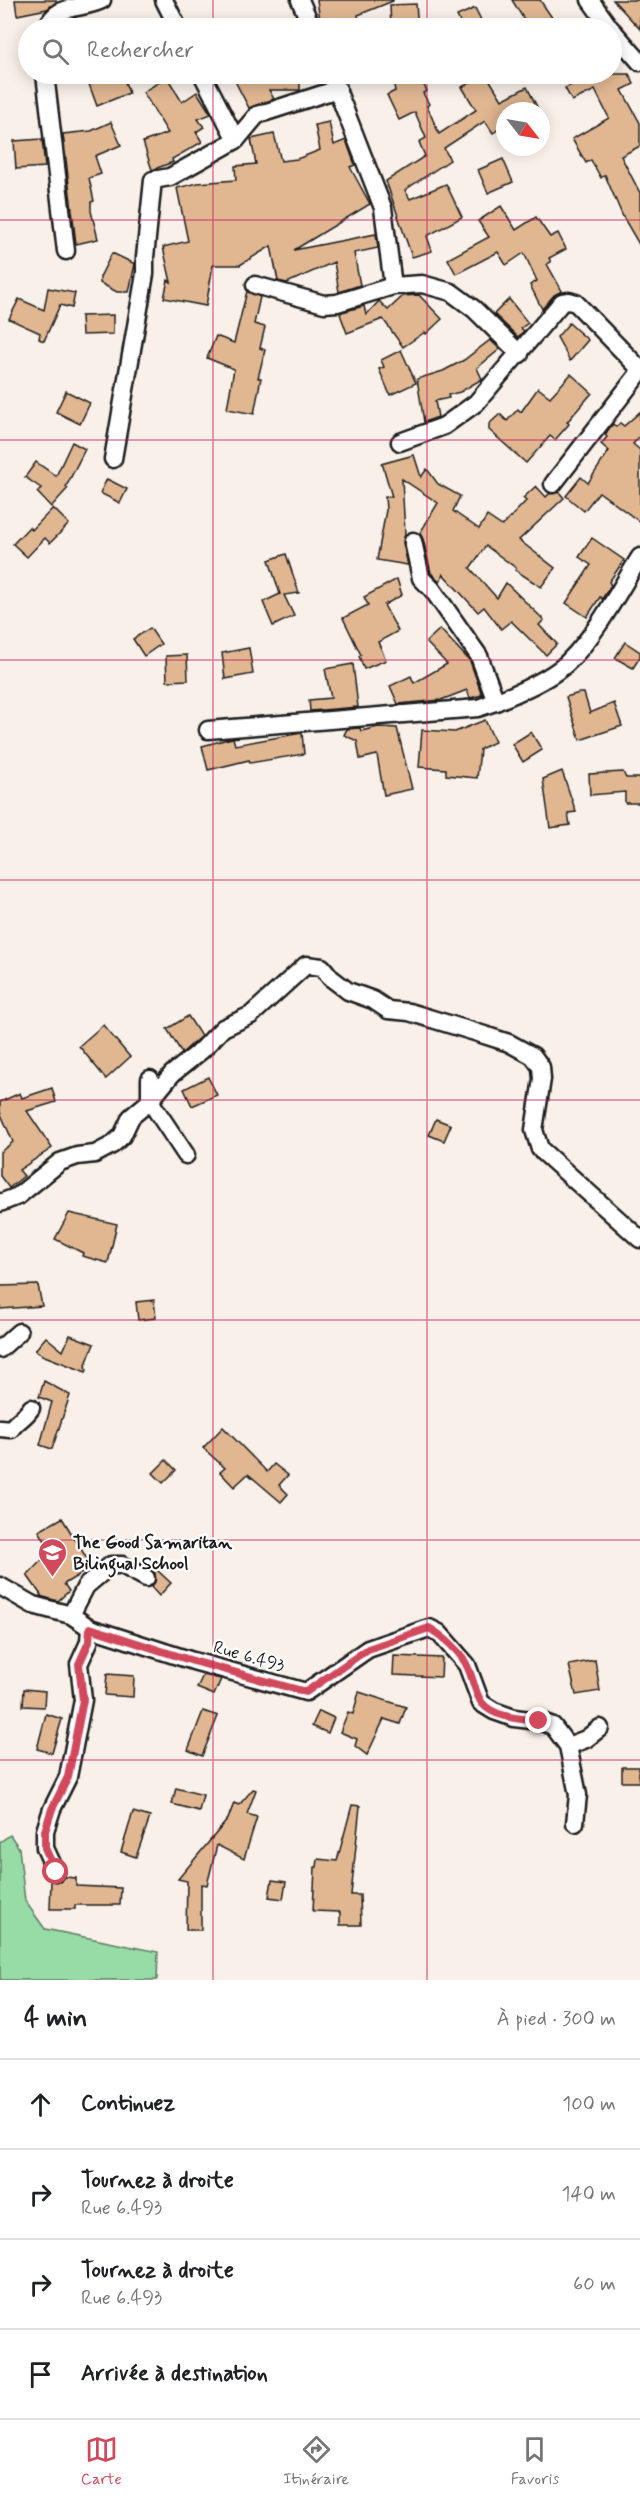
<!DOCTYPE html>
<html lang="fr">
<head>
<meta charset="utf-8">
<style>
	:root { --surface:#fff; --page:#f2f2f2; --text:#202124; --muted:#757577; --line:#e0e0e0; --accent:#d1495b }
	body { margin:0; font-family:Mynerve,sans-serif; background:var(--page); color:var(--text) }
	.compass { position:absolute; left:496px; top:102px; width:54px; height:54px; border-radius:50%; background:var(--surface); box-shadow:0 3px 15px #0003; rotate:121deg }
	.stop { position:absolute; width:18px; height:18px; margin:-14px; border:4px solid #d1495b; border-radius:50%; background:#fff }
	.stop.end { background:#d1495b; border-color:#fff; box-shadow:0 2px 6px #0008 }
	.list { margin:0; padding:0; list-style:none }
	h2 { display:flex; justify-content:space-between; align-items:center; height:78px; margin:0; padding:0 24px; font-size:26px }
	h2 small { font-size:20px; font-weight:400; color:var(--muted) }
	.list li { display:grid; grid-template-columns:39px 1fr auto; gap:18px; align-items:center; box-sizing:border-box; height:90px; padding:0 24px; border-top:2px solid var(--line) }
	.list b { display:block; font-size:22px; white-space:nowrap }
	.list p { margin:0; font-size:20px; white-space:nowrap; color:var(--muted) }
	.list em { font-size:20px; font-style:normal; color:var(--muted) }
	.icon { flex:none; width:33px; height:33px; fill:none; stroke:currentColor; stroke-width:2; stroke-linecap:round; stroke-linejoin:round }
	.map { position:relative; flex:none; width:640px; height:1980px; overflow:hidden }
	.search { position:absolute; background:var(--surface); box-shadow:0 3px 15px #0003; left:18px; right:18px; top:18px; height:66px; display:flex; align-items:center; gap:15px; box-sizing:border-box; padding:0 21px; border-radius:33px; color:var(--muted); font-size:22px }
	.sheet { height:438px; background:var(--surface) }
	nav { display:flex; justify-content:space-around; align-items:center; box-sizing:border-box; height:84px; border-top:2px solid var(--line); background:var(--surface); font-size:16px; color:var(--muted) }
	nav a { display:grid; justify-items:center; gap:3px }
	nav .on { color:var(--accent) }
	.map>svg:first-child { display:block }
	.green { fill:#97dba6; stroke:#5a7c61; stroke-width:1.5 }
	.building { fill:#e1b792; stroke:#1c1c1c; stroke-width:1.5 }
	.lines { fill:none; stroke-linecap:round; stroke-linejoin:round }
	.minor-casing { stroke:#1c1c1c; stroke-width:21 }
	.minor { stroke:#fff; stroke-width:16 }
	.route { stroke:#d1495b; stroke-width:8 }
	.grid { fill:none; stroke:#c2185b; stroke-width:1.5; stroke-opacity:0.55 }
	.labels { text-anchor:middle; stroke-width:4.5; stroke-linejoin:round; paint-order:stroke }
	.poi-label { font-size:18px; font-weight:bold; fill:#1c1c1c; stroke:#fff; text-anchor:start }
	.street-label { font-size:18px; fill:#1c1c1c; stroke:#fff }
</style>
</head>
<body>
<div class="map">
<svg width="640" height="1980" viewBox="0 0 640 1980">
	<rect width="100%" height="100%" fill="#f9f1e9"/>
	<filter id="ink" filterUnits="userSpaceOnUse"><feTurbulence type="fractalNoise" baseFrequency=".0167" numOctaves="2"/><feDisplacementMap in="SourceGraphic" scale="12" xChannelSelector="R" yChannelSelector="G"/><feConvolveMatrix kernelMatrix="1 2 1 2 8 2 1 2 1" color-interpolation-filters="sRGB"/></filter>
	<g filter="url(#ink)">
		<path class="green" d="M10 1835 19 1848 25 1901 45 1929 158 1952 157 1980H0V1842Z"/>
		<g class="building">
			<path d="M15 0H56V2L47 9 17 15Z"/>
			<path d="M317 0H393V1L358 15 360 28H326L325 20H320Z"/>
			<path d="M512 0H540L559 28H529Z"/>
			<path d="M613 0H640V29Z"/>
			<path d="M416 4 418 28H391L390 5Z"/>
			<path d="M475 8 483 24 474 28H463L457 16Z"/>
			<path d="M115 74H122L129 93 97 106 89 84Z"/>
			<path d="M234 74H300V90H269L274 99 249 108 236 83Z"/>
			<path d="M392 74H409L411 83 420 78 427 91 423 93 429 104 427 106 439 134 476 110 462 87 486 74 502 100 527 87 537 107 529 111H505V125L493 133 485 121 444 148 450 160 405 190 410 199 446 184 462 217 427 236 432 251 412 257 386 181 425 156 419 142 426 138 415 112 399 120 387 95 395 91Z"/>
			<path d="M594 74H629L634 84 622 90 640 123V146L621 156 640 193V246L623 217 605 175 601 178 591 160 586 163 572 139 609 118 595 90 572 101 565 88Z"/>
			<path d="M167 77 182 102 197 92 211 114 198 119 204 127 196 132 202 142 172 159 173 162 152 170 143 142 168 133 143 92Z"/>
			<path d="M111 122 121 145 95 156 101 174 89 178 94 201 91 202V211L98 239 76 244 63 134 91 131Z"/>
			<path d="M329 122 334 145 346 140 355 165 350 167 370 204 294 250 376 234 378 248 354 253 360 285 339 292 334 262 287 283 278 281 271 246 240 265H213L206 306 164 298 168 280 171 282 163 247 188 241 177 188 198 183 236 180 235 166 256 164 251 139 274 134 281 161 297 159 320 150 315 125Z"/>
			<path d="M42 139 45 167 16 169 14 141Z"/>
			<path d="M503 159 513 182 488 193 478 170Z"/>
			<path d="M501 206 516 230 536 217 550 237 558 233 566 249 549 258 551 262 547 264 562 291 554 295 542 309 530 285 537 281 524 253 506 265 498 252 456 274 448 259 489 237 478 221Z"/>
			<path d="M112 253 135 264 129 292H117L100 283V277Z"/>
			<path d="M48 288 75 293 72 308 60 305 44 341 39 339 40 333 9 319 19 299 44 310Z"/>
			<path d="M247 291 260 297 254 324 265 327 260 348 265 350 258 378H261L254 414 227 409 234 369 207 358 216 336 234 343Z"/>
			<path d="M419 295 442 319 426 334 425 332 403 347 383 319 347 333 340 314 342 312 364 306 366 315 379 301 388 310 403 296Z"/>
			<path d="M509 299 528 323 521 328 524 331 518 337 494 314Z"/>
			<path d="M113 315V334L82 335 81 316Z"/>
			<path d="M569 323 588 340 570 361 557 337Z"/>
			<path d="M490 340 500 349 477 368 482 379 460 392 448 395 449 398 435 401 438 417 424 422 417 379 443 371 464 360Z"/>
			<path d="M401 350 416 383 390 395 379 369 384 367 381 360Z"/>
			<path d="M571 374 592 393 567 422 569 424 555 440 550 436 526 463 489 430V424L500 414 507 421 518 409 521 412 538 388 550 397Z"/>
			<path d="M66 391 90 403 80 424 56 412Z"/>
			<path d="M640 412V436L633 444 640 450V522L599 492 584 511 566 496 581 477 588 483 609 451 601 444 607 437 605 435 608 430 613 424 616 427 620 423 624 426Z"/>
			<path d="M72 442 85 449 66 487 68 488 51 507 37 492 41 488 25 477 36 462 56 476Z"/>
			<path d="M414 455 421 477 427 469 438 484 460 496 453 511 479 529 487 516 502 526 526 501 523 498 536 486 546 497 549 494 559 492 564 498 519 540 555 568 541 587 515 570 516 568 486 546 470 568 497 598 506 583 544 620 539 625 557 644 546 655 511 621 501 629 484 607 478 612 443 574 440 582 431 573 423 539 420 533 438 503 402 479 405 534 403 543 408 565 377 560 386 510 385 497H392L383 466 381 464Z"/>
			<path d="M107 479 127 489 120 503 100 493Z"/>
			<path d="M53 508 69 524 50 543 45 538 27 557 13 544 29 527 32 530Z"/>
			<path d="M592 538 624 560 609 582 611 585 602 599 600 597 587 617 566 603 591 565 579 557Z"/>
			<path d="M286 554 299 593 284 595 294 616 273 626 263 602 280 594 269 560Z"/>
			<path d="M397 579 402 595 384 605 398 631 378 642 386 660 364 669 359 656 361 655 343 618 368 605 364 597Z"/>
			<path d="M150 628 161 644 144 656 133 639Z"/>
			<path d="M440 629 470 661 482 695 470 698 467 690 441 700 398 704 390 686 411 676 414 683 447 664 426 642Z"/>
			<path d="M625 642 640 652V657L633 668 615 658Z"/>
			<path d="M249 648 253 674 225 679 222 653Z"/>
			<path d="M187 655 188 680 167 681 166 656Z"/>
			<path d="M353 664 358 707 310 711 309 700 331 698 325 669Z"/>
			<path d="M579 693H584L590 713 614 703 622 726 580 740 566 697Z"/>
			<path d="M485 720 495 742 480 749 477 778 446 775V769L419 767 422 730 455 732Z"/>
			<path d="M378 727 397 728 412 789 384 795 377 755 360 759 357 741 344 735 347 729 360 728 361 731Z"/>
			<path d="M531 732 542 750 523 762 512 744Z"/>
			<path d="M302 733 304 754 250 763 249 760 208 770 202 746 228 739 233 738 235 745Z"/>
			<path d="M562 771 576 812 568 813 570 825 550 828 543 779Z"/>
			<path d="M623 772 626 778H640V803H625V792L590 795 589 774Z"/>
			<path d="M188 1016 201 1036 182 1053 167 1029Z"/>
			<path d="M103 1025 130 1057 106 1079 79 1046Z"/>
			<path d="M208 1077 217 1095 192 1106 184 1089Z"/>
			<path d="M52 1088 56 1102 27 1111 52 1148 19 1170 24 1176 9 1188 0 1176V1152L13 1142 0 1112V1102L20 1093 22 1098Z"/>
			<path d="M436 1119 451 1125 444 1141 429 1135Z"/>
			<path d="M69 1213 117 1224 108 1263 82 1256 83 1253 55 1239Z"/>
			<path d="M38 1285 42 1306 0 1309V1286Z"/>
			<path d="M154 1300 156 1318 138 1320 136 1302Z"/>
			<path d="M70 1335 94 1344 85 1367 87 1370 86 1372 42 1355 35 1350 46 1337 63 1351Z"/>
			<path d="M44 1381 70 1395 52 1449 40 1445 52 1402 39 1397Z"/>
			<path d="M223 1427 267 1472 274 1464 288 1475 279 1485 288 1494 281 1502 248 1474 234 1487 220 1472 225 1468 203 1448Z"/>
			<path d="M166 1460 176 1470 163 1483 153 1473Z"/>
			<path d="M62 1518 92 1567 64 1584 69 1591 58 1601 40 1596 41 1595 27 1575 51 1551 39 1531Z"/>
			<path d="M145 1559 171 1583 159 1596 151 1587 155 1582V1573L141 1563Z"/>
			<path d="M394 1656 442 1658 441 1677 393 1675Z"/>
			<path d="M595 1660 600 1691 576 1695 569 1665Z"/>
			<path d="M107 1674 134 1676 133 1697 105 1695Z"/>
			<path d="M203 1675 221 1679 214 1695 197 1688Z"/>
			<path d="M24 1689 45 1691 44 1707 23 1706Z"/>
			<path d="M359 1692 406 1707 400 1724 384 1719 367 1755 355 1746 357 1739 340 1732 348 1712 353 1714Z"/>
			<path d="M203 1711 218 1716 202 1756 188 1750Z"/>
			<path d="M319 1711 334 1718 328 1733 312 1726Z"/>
			<path d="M46 1714 62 1719 52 1753 37 1749Z"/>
			<rect x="622" y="1767" width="17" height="15"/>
			<path d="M176 1788 203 1795 199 1811 172 1804Z"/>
			<path d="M253 1789 256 1790 247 1814 257 1817 244 1859 217 1845 207 1885 201 1884V1930H186L187 1881 178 1879 228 1819 234 1803 239 1805Z"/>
			<path d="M352 1805 360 1806 351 1895H360L361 1925H340V1912L313 1911 315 1867H317L318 1859 337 1861Z"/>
			<path d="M133 1812 150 1817 136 1857 121 1852Z"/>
			<path d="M65 1877 76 1878V1886L121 1888 120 1905H75V1909H50L51 1881 60 1882Z"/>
			<path d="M272 1880 286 1882 283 1899 269 1897Z"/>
		</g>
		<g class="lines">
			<defs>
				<g id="minor">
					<path d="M164 0 178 28"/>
					<path d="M300 0 312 28"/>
					<path d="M590 0 610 28"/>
					<path d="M47 28C56 2 81 11 102 0"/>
					<path d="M612 30 640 62"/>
					<path d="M45 74 66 251"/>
					<path d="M202 74 236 140"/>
					<path d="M331 74 383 208 393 286"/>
					<path d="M255 285 324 304 337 303 393 286 422 284 451 292 474 309 520 354"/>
					<path d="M400 442 444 426 476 403 562 302 569 301 576 303 640 369"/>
					<path d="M113 459 145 274V257L153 180 170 177 236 140 257 115 338 89"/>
					<path d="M553 484 640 372"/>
					<path d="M413 541 421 578 432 589 479 656 496 702"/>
					<path d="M208 730 478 708C503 700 551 680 569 661 598 632 618 592 640 557"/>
					<path d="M150 1079V1101L186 1155"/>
					<path d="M0 1203 18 1196 60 1162 77 1156 95 1154 112 1145 122 1136 131 1117 150 1101 172 1074 202 1050 223 1028 251 1015 306 965 322 967 331 978 348 991 373 1000 388 1010 409 1012 475 1032 509 1043 533 1056 541 1067 542 1079 534 1130 540 1149 640 1239"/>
					<path d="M0 1349 19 1332"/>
					<path d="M0 1428 11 1429C17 1420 25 1418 31 1408"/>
					<path d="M0 1586 33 1605 71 1615 90 1628 193 1661 306 1692 368 1649 429 1628 439 1633 467 1665 481 1703 494 1711 514 1718 539 1721 553 1726 568 1746 578 1795 575 1823"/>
					<path d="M71 1615 86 1586 111 1565H122L146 1578"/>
					<path d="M568 1746 586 1739 600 1728"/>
					<path d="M56 1872 45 1848V1831L52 1809 68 1777 83 1700 79 1664 89 1642 90 1628"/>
				</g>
			</defs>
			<use href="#minor" class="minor-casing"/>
			<use href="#minor" class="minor"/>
		</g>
	</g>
	<g class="lines" filter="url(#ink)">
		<path class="route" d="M56 1872 45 1848V1831L52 1809 68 1777 83 1700 79 1664 89 1642 90 1628 193 1661 306 1692 368 1649 429 1628C443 1636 462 1653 468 1668 473 1678 475 1694 482 1703 494 1718 522 1719 539 1721"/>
	</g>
	<path class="grid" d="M213 0V28M427 0V28M213 74V1980M427 74V1980M0 220H640M0 440H640M0 660H640M0 880H640M0 1100H640M0 1320H640M0 1540H640M0 1760H640"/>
	<defs>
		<symbol id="school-pin" viewBox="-11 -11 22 30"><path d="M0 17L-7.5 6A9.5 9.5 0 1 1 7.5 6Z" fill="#d1495b" stroke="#fff"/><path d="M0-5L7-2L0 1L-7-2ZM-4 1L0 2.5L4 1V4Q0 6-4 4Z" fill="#fff"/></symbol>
	</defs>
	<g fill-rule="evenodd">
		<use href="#school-pin" x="36" y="1536" width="33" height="45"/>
	</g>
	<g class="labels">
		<g class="poi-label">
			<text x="73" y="1548">The Good Samaritan<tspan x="73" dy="21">Bilingual School</tspan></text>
		</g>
		<g class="street-label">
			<text transform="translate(249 1656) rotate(16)" y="6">Rue 6.493</text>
		</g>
	</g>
</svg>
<svg class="compass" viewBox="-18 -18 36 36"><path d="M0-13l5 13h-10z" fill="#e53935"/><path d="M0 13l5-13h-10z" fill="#757577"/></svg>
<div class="stop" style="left:56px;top:1872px"></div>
<div class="stop end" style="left:539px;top:1721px"></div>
<div class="search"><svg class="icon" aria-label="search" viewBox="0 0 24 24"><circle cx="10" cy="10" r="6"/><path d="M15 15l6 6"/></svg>Rechercher</div>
</div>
<section class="sheet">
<h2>4 min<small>À pied · 300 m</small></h2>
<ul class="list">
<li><svg class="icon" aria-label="ahead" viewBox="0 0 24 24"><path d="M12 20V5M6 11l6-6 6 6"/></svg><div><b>Continuez</b></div><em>100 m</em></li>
<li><svg class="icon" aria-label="right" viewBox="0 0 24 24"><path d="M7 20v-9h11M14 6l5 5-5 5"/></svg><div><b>Tournez à droite</b><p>Rue 6.493</p></div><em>140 m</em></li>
<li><svg class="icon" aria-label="right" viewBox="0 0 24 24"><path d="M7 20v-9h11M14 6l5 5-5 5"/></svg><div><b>Tournez à droite</b><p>Rue 6.493</p></div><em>60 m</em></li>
<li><svg class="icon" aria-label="arrive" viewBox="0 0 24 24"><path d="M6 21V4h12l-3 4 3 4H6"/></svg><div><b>Arrivée à destination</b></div></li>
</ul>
</section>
<nav>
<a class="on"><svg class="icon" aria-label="map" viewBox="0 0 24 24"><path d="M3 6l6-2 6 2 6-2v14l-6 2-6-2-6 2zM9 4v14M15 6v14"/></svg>Carte</a>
<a><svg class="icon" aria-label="directions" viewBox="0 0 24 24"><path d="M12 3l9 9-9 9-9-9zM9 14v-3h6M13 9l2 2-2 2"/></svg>Itinéraire</a>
<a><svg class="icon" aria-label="saved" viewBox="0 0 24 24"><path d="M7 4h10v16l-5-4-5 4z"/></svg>Favoris</a>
</nav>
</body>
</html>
